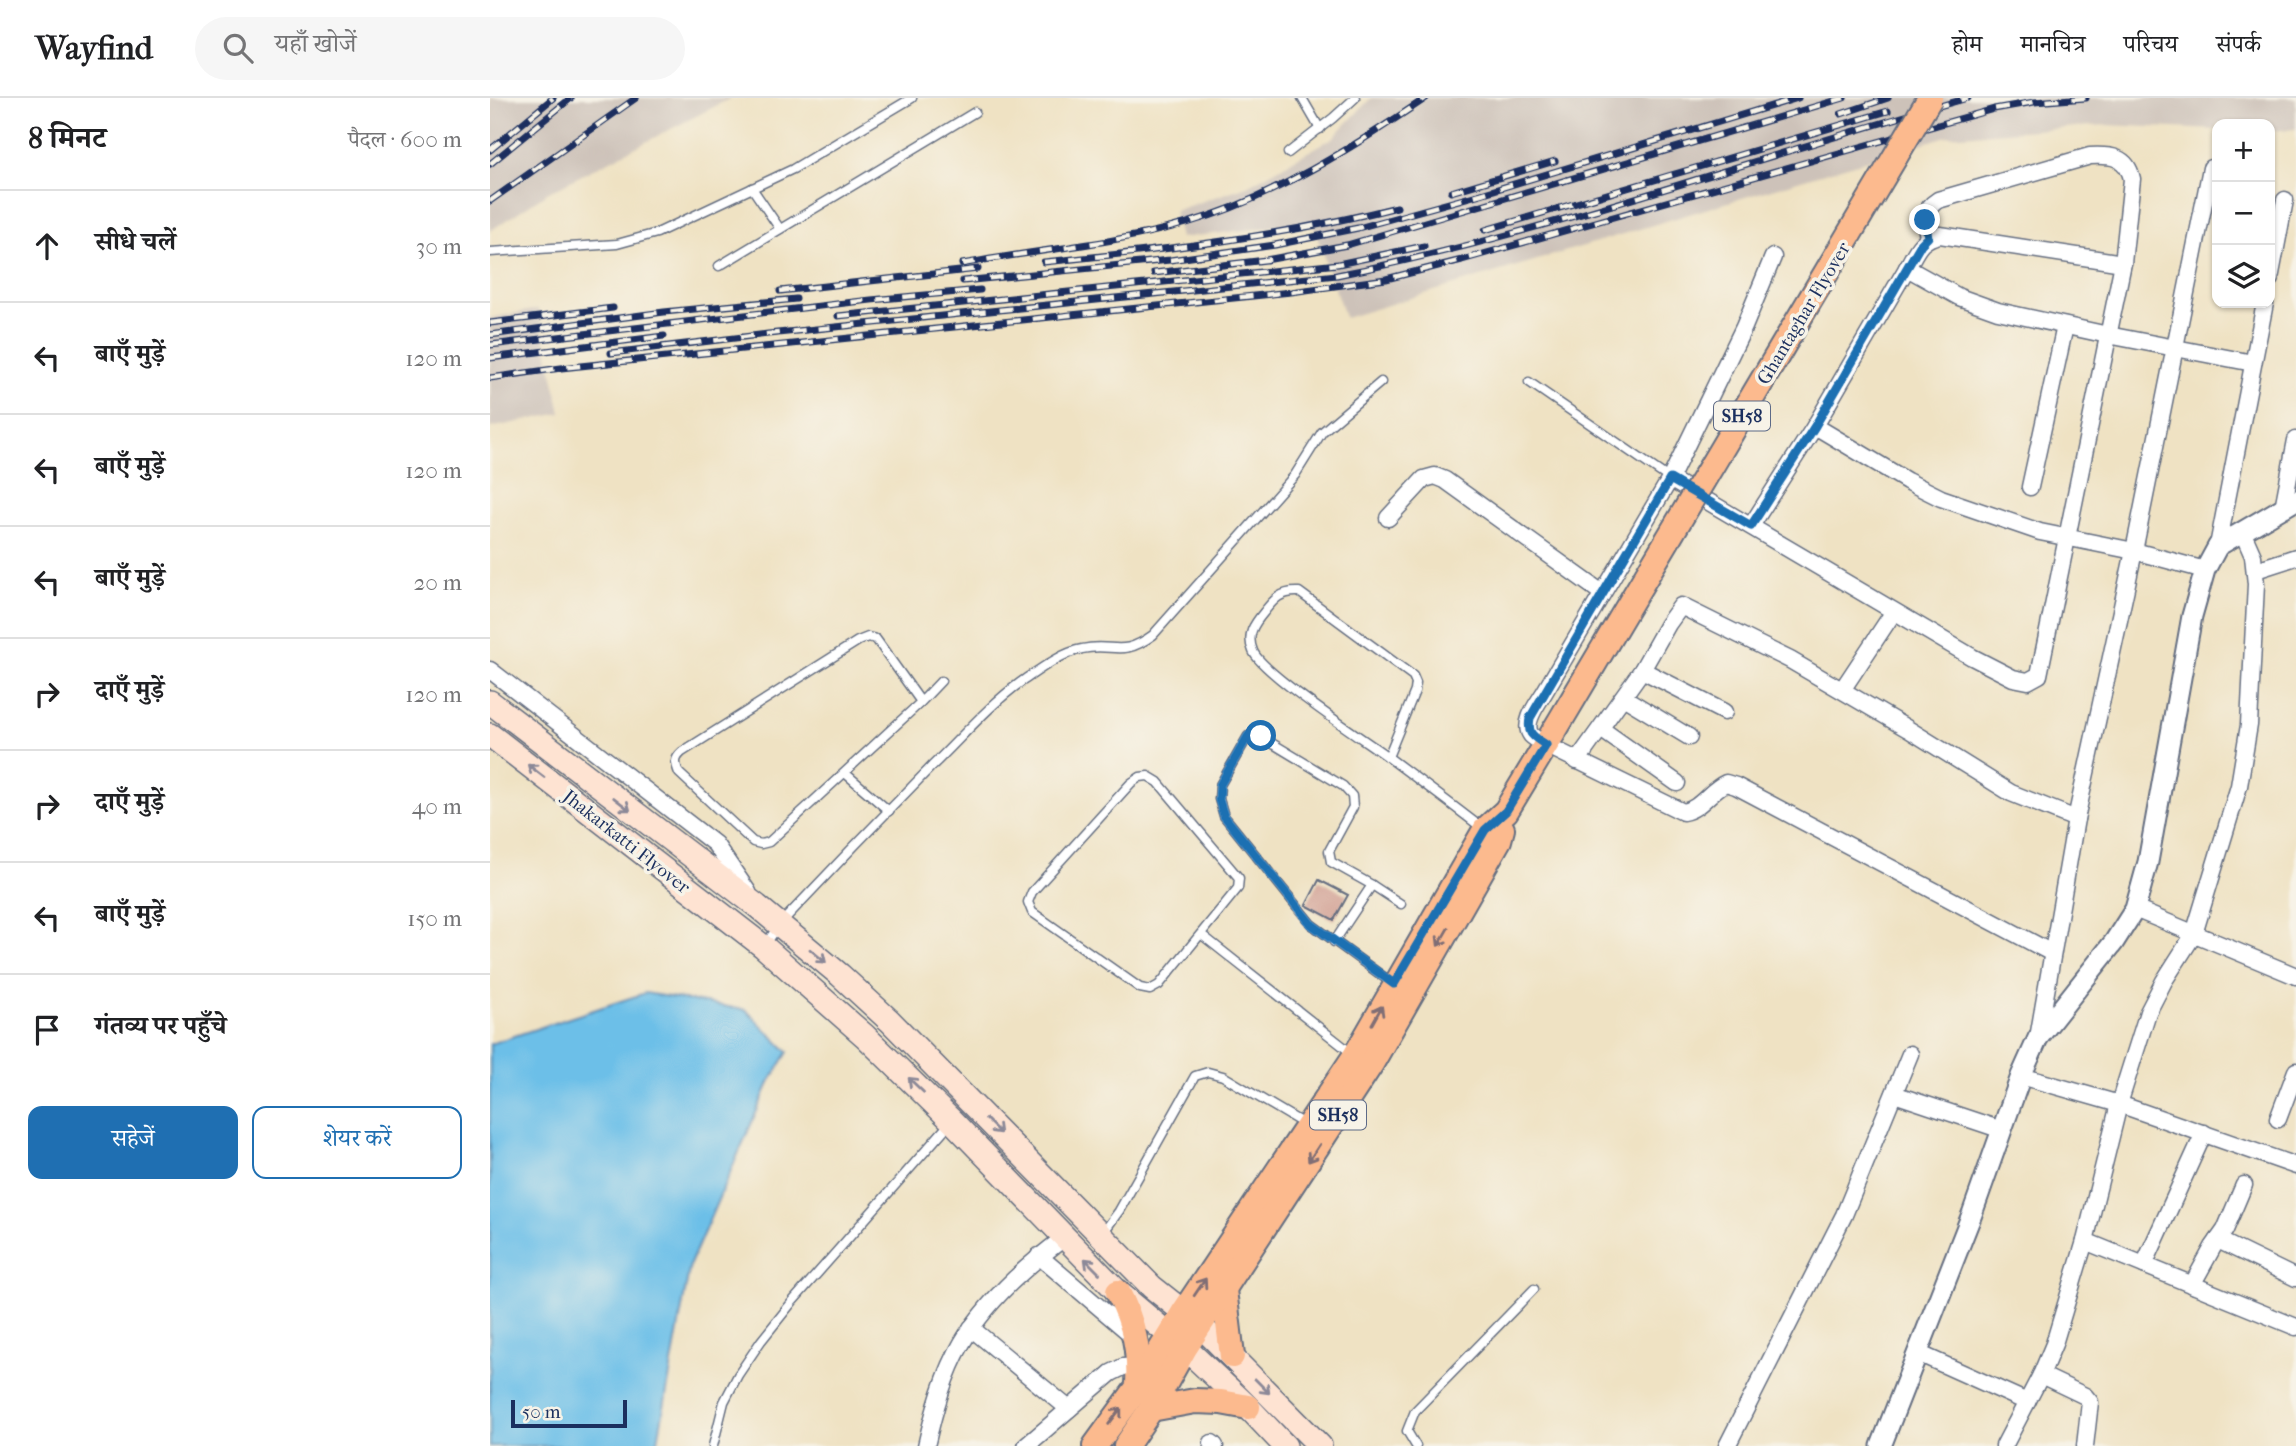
<!DOCTYPE html>
<html lang="hi">
<head>
<meta charset="utf-8">
<style>
	:root { --surface:#fff; --page:#f6f6f6; --text:#202124; --muted:#757577; --line:#e0e0e0; --accent:#1f6fb2 }
	body { margin:0; font-family:"IM FELL French Canon","Noto Serif Devanagari",serif; background:var(--page); color:var(--text) }
	.controls { position:absolute; right:21px; top:21px; display:grid; overflow:hidden; border-radius:14px; box-shadow:0 2px 5px #0004 }
	.controls button { width:63px; height:63px; display:grid; place-items:center; padding:0; border:0; border-bottom:2px solid var(--line); background:var(--surface); color:var(--text); font:35px sans-serif }
	.scale { position:absolute; left:21px; bottom:18px; width:116px; box-sizing:border-box; padding-left:7px; border:4px solid #1b2f5e; border-top:0; font-size:19px; line-height:24px; white-space:nowrap; color:#1b2f5e; -webkit-text-stroke:5px #f7f3e8; paint-order:stroke }
	.stop { position:absolute; width:21px; height:21px; margin:-16px; border:5px solid #1f6fb2; border-radius:50%; background:#fff }
	.stop.end { background:#1f6fb2; border-color:#fff; box-shadow:0 2px 7px #0008 }
	.list { margin:0; padding:0; list-style:none }
	h2 { display:flex; justify-content:space-between; align-items:center; height:91px; margin:0; padding:0 28px; font-size:30px }
	h2 small { font-size:23px; font-weight:400; color:var(--muted) }
	.list li { display:grid; grid-template-columns:46px 1fr auto; gap:21px; align-items:center; box-sizing:border-box; height:112px; padding:0 28px; border-top:2px solid var(--line) }
	.list b { display:block; font-size:26px; white-space:nowrap }
	.list em { font-size:23px; font-style:normal; color:var(--muted) }
	.actions { display:flex; gap:14px; padding:21px 28px }
	.actions a { flex:1; padding:16px 0; border:2px solid var(--accent); border-radius:14px; text-align:center; font-size:24px; color:var(--accent) }
	.actions .main { background:var(--accent); color:#fff }
	.icon { flex:none; width:38px; height:38px; fill:none; stroke:currentColor; stroke-width:2; stroke-linecap:round; stroke-linejoin:round }
	.map { position:relative; flex:none; width:1806px; height:1348px; overflow:hidden }
	header { display:flex; align-items:center; gap:42px; box-sizing:border-box; height:98px; padding:0 35px; background:var(--surface); border-bottom:2px solid var(--line) }
	header strong { font-size:33px }
	nav { display:flex; gap:38px; margin-inline-start:auto; font-size:24px }
	.search { width:490px; height:63px; background:var(--page); display:flex; align-items:center; gap:18px; box-sizing:border-box; padding:0 24px; border-radius:38px; color:var(--muted); font-size:26px }
	main { display:flex }
	aside { flex:1; background:var(--surface) }
	.map>svg:first-child { display:block }
	.industrial { fill:#cdc2b9 }
	.water { fill:#6cbfe8; stroke:#4477a3; stroke-width:2 }
	.building { fill:#d09d90 }
	.lines { fill:none; stroke-linecap:round; stroke-linejoin:round }
	.service-casing { stroke:#656e81; stroke-width:11 }
	.minor-casing { stroke:#656e81; stroke-width:19 }
	.tertiary-casing { stroke:#656e81; stroke-width:23 }
	.secondary-casing { stroke:#656e81; stroke-width:26 }
	.primary-casing { stroke:#656e81; stroke-width:28 }
	.service { stroke:#fff; stroke-width:8 }
	.minor { stroke:#fff; stroke-width:16 }
	.tertiary { stroke:#fff; stroke-width:19 }
	.secondary { stroke:#fee3d2; stroke-width:23 }
	.primary { stroke:#fcba8e; stroke-width:24 }
	.rail-casing { stroke:#1b2f5e; stroke-width:7 }
	.rail { stroke:#f7f3e8; stroke-width:4.5; stroke-dasharray:13; stroke-linecap:butt }
	.primary-bridge-casing { stroke:#656e81; stroke-width:28; stroke-linecap:butt }
	.primary-bridge { stroke:#fcba8e; stroke-width:24 }
	.oneway { stroke:#8c8998 }
	.oneway2 { stroke:#806e74 }
	.route { stroke:#1f6fb2; stroke-width:9 }
	.labels { text-anchor:middle; stroke-width:7; stroke-linejoin:round; paint-order:stroke }
	.shield { fill:#f7f3e8; stroke:#5d6a87; stroke-width:2 }
	.shield-label { font-size:18px; font-weight:bold; fill:#1b2f5e }
	.street-label { font-size:19px; fill:#1b2f5e; stroke:#f7f3e8 }
</style>
</head>
<body>
<header>
<strong>Wayfind</strong>
<div class="search"><svg class="icon" aria-label="search" viewBox="0 0 24 24"><circle cx="10" cy="10" r="6"/><path d="M15 15l6 6"/></svg>यहाँ खोजें</div>
<nav><a>होम</a><a>मानचित्र</a><a>परिचय</a><a>संपर्क</a></nav>
</header>
<main>
<aside>
<h2>8 मिनट<small>पैदल · 600 m</small></h2>
<ul class="list">
<li><svg class="icon" aria-label="ahead" viewBox="0 0 24 24"><path d="M12 20V5M6 11l6-6 6 6"/></svg><div><b>सीधे चलें</b></div><em>30 m</em></li>
<li><svg class="icon" aria-label="left" viewBox="0 0 24 24"><path d="M17 20v-9H6M10 6l-5 5 5 5"/></svg><div><b>बाएँ मुड़ें</b></div><em>120 m</em></li>
<li><svg class="icon" aria-label="left" viewBox="0 0 24 24"><path d="M17 20v-9H6M10 6l-5 5 5 5"/></svg><div><b>बाएँ मुड़ें</b></div><em>120 m</em></li>
<li><svg class="icon" aria-label="left" viewBox="0 0 24 24"><path d="M17 20v-9H6M10 6l-5 5 5 5"/></svg><div><b>बाएँ मुड़ें</b></div><em>20 m</em></li>
<li><svg class="icon" aria-label="right" viewBox="0 0 24 24"><path d="M7 20v-9h11M14 6l5 5-5 5"/></svg><div><b>दाएँ मुड़ें</b></div><em>120 m</em></li>
<li><svg class="icon" aria-label="right" viewBox="0 0 24 24"><path d="M7 20v-9h11M14 6l5 5-5 5"/></svg><div><b>दाएँ मुड़ें</b></div><em>40 m</em></li>
<li><svg class="icon" aria-label="left" viewBox="0 0 24 24"><path d="M17 20v-9H6M10 6l-5 5 5 5"/></svg><div><b>बाएँ मुड़ें</b></div><em>150 m</em></li>
<li><svg class="icon" aria-label="arrive" viewBox="0 0 24 24"><path d="M6 21V4h12l-3 4 3 4H6"/></svg><div><b>गंतव्य पर पहुँचे</b></div></li>
</ul>
<div class="actions"><a class="main">सहेजें</a><a>शेयर करें</a></div>
</aside>
<div class="map">
<svg width="1806" height="1348" viewBox="0 0 1806 1348">
	<rect width="100%" height="100%" fill="#f7f3e8"/>
	<filter id="ink" filterUnits="userSpaceOnUse"><feTurbulence type="fractalNoise" baseFrequency=".0143" numOctaves="2"/><feDisplacementMap in="SourceGraphic" scale="14" xChannelSelector="R" yChannelSelector="G"/><feConvolveMatrix kernelMatrix="1 2 1 2 8 2 1 2 1" color-interpolation-filters="sRGB"/></filter>
	<filter id="wash" filterUnits="userSpaceOnUse"><feTurbulence type="fractalNoise" baseFrequency=".00686" numOctaves="4" result="noise"/><feDisplacementMap in="SourceGraphic" scale="28" xChannelSelector="R" yChannelSelector="G"/><feGaussianBlur stdDeviation="1.57" result="paint"/><feColorMatrix in="noise" values="0 0 0 0 0 0 0 0 0 0 0 0 0 0 0 0 0 1.4 0 .05"/><feComposite in="paint" operator="in"/></filter>
	<g filter="url(#wash)">
		<rect width="100%" height="100%" fill="#efe2c3"/>
		<g class="industrial">
			<path d="M0 0H241L57 95 0 133Z"/>
			<path d="M881 0H1806V31L1780 33V26H1727V32L1616 27 1457 38 855 220 822 124 690 140 684 113 757 88 843 40Z"/>
			<path d="M48 211 71 315 0 330V220Z"/>
		</g>
		<path class="water" d="M155 895 256 912 298 954 279 985 200 1166 167 1348H0V946Z"/>
		<g id="blocks">
			<path class="building" d="M829 782 858 797 844 822 816 807Z"/>
		</g>
	</g>
	<g filter="url(#ink)">
		<use href="#blocks" fill-opacity="0" stroke="#656e81" stroke-width="2"/>
		<g class="lines">
			<defs>
				<g id="service">
					<path d="M812 0 830 31"/>
					<path d="M798 55 843 20 865 0"/>
					<path d="M262 90 290 131"/>
					<path d="M0 154 127 146 167 135 303 71 422 0"/>
					<path d="M229 168 485 14"/>
					<path d="M1039 284 1180 381"/>
					<path d="M431 604 386 541 378 539 368 543 192 654C184 661 185 665 189 675L263 744 271 746 279 744 431 604 451 583"/>
					<path d="M898 659 925 593 926 585 923 578 809 494C791 493 784 501 774 514 764 526 756 537 763 553 771 574 873 641 898 659 929 682 961 706 992 730"/>
					<path d="M355 675 399 713"/>
					<path d="M658 678 668 684 749 780 748 790 669 887 660 892 650 890 542 814 538 804 542 794 641 685 650 679Z"/>
					<path d="M882 787 911 806"/>
					<path d="M712 837 864 957"/>
					<path d="M844 844 882 787 841 764 839 753 863 709 862 698 853 688 770 638H758L730 687 729 701 734 718 821 826 902 885"/>
					<path d="M275 847 290 826C340 773 391 720 442 668 471 640 498 608 531 584 549 572 571 555 592 551 624 544 630 561 663 537L805 377 832 334 891 284"/>
					<path d="M613 1135 629 1113 705 978 718 974 733 978 814 1026"/>
					<path d="M223 1348 234 1304 248 1277 271 1243 303 1203 460 1025"/>
					<path d="M926 1348 917 1333 925 1313 1044 1191"/>
				</g>
				<g id="minor">
					<path d="M1283 159 1254 229 1180 381 1054 595C1048 605 1032 625 1041 637 1045 641 1051 644 1056 647L1193 714C1211 711 1220 692 1236 685L1246 688 1562 855"/>
					<path d="M1417 170 1469 199 1508 213 1618 237 1763 265"/>
					<path d="M1780 181 1795 102"/>
					<path d="M1325 328 1417 383 1451 400 1550 434 1644 453 1715 472"/>
					<path d="M1180 381 1482 559 1523 580 1538 583 1549 577 1633 165 1642 81C1637 58 1621 57 1600 58L1448 102C1432 112 1435 123 1438 139"/>
					<path d="M1540 389 1575 228"/>
					<path d="M1793 410 1806 342"/>
					<path d="M898 420 934 381 945 378 955 382 1112 495"/>
					<path d="M1261 428 1325 328 1417 170C1426 154 1430 140 1450 137L1633 165"/>
					<path d="M1728 448 1775 205"/>
					<path d="M1766 472 1806 459"/>
					<path d="M0 572 225 746 258 794"/>
					<path d="M1152 572 1234 614"/>
					<path d="M1352 592 1403 515"/>
					<path d="M1133 599 1199 639"/>
					<path d="M1111 631 1187 685"/>
					<path d="M1087 663 1152 572 1178 526 1191 508 1300 562 1418 631 1521 695 1586 721"/>
					<path d="M1645 811 1806 878"/>
					<path d="M1548 940 1586 721 1644 453 1721 70"/>
					<path d="M1531 978 1629 1006 1806 1068"/>
					<path d="M1404 996 1512 1032"/>
					<path d="M1788 1021 1806 973"/>
					<path d="M1728 1142 1806 1180"/>
					<path d="M1595 1143 1806 1229"/>
					<path d="M549 1158 643 1238"/>
					<path d="M1654 1167 1714 1035"/>
					<path d="M1702 1187 1723 1149 1735 1132 1754 1087"/>
					<path d="M481 1230 579 1311"/>
					<path d="M1428 1255 1537 1304"/>
					<path d="M1551 1277 1595 1298 1600 1304 1595 1348"/>
					<path d="M722 1345 725 1348"/>
					<path d="M436 1348C444 1313 454 1276 472 1245 496 1204 536 1168 574 1140"/>
					<path d="M536 1348 621 1275 633 1269 649 1268"/>
					<path d="M1237 1348 1354 1117 1420 956"/>
					<path d="M1514 1348 1551 1277 1564 1246 1595 1143 1629 1006 1658 914 1674 883 1704 836 1749 688 1759 627 1766 486 1763 458 1752 433"/>
				</g>
				<path id="tertiary" d="M1391 1348 1482 1116 1531 978 1548 940 1624 844 1645 811 1658 764 1702 518 1715 472 1728 448 1806 402"/>
				<g id="secondary">
					<path d="M0 604 267 808 350 877 400 923 662 1189 710 1227 830 1348"/>
					<path d="M0 637 274 849 375 938 462 1023 628 1194 695 1250 758 1309 795 1348"/>
				</g>
				<g id="primary">
					<path d="M734 1192 742 1258"/>
					<path d="M628 1194C644 1225 650 1253 648 1288"/>
					<path d="M661 1311 705 1303 731 1304 758 1309"/>
					<path d="M605 1348 648 1289 693 1215 865 958 995 732 1016 713 1063 635"/>
					<path d="M636 1348 661 1311 695 1250 881 966 1009 742 1012 731"/>
				</g>
			</defs>
			<use href="#service" class="service-casing"/>
			<use href="#minor" class="minor-casing"/>
			<use href="#tertiary" class="tertiary-casing"/>
			<use href="#secondary" class="secondary-casing"/>
			<use href="#primary" class="primary-casing"/>
			<use href="#service" class="service"/>
			<use href="#minor" class="minor"/>
			<use href="#tertiary" class="tertiary"/>
			<use href="#secondary" class="secondary"/>
			<use href="#primary" class="primary"/>
			<defs>
				<g id="rail">
					<path d="M1351 16 1398 0"/>
					<path d="M0 52 63 0"/>
					<path d="M0 66 81 0"/>
					<path d="M961 94 1065 63"/>
					<path d="M0 103 146 0"/>
					<path d="M995 132 1398 13"/>
					<path d="M554 164C675 152 788 139 907 109"/>
					<path d="M472 166C545 152 626 146 697 125 781 101 864 49 936 0"/>
					<path d="M664 175 776 162 857 147 1354 0"/>
					<path d="M473 183 680 162 785 147 868 130 991 96 1308 0"/>
					<path d="M290 193 488 171"/>
					<path d="M348 218 848 166 934 148"/>
					<path d="M0 225 123 210"/>
					<path d="M0 237 174 214 306 201"/>
					<path d="M0 247 381 202 490 192"/>
					<path d="M121 255 278 236 847 177C1061 135 1268 58 1478 0"/>
					<path d="M0 260 174 238"/>
					<path d="M0 280 71 270 801 194 896 181 972 162 1504 11 1544 4 1596 0"/>
				</g>
			</defs>
			<use href="#rail" class="rail-casing"/>
			<use href="#rail" class="rail"/>
			<defs>
				<path id="primary-bridge" d="M1063 635 1440 0"/>
			</defs>
			<use href="#primary-bridge" class="primary-bridge-casing"/>
			<use href="#primary-bridge" class="primary-bridge"/>
		</g>
		<defs><path id="oneway-shaft" d="M-6 0H5M1.5-3L5.5 0L1.5 3" fill="none" stroke-width="1.6" stroke-linecap="round" stroke-linejoin="round" transform="scale(1.75)"/></defs>
		<g class="oneway">
			<use href="#oneway-shaft" transform="translate(46 673) rotate(-142)"/>
			<use href="#oneway-shaft" transform="translate(132 706) rotate(38)"/>
			<use href="#oneway-shaft" transform="translate(328 858) rotate(40)"/>
			<use href="#oneway-shaft" transform="translate(426 987) rotate(-136)"/>
			<use href="#oneway-shaft" transform="translate(503 1028) rotate(45)"/>
			<use href="#oneway-shaft" transform="translate(602 1168) rotate(-135)"/>
			<use href="#oneway-shaft" transform="translate(772 1288) rotate(45)"/>
		</g>
		<g class="oneway2">
			<use href="#oneway-shaft" transform="translate(953 839) rotate(120)"/>
			<use href="#oneway-shaft" transform="translate(887 917) rotate(-61)"/>
			<use href="#oneway-shaft" transform="translate(824 1055) rotate(123)"/>
			<use href="#oneway-shaft" transform="translate(710 1189) rotate(-56)"/>
			<use href="#oneway-shaft" transform="translate(625 1318) rotate(-53)"/>
		</g>
	</g>
	<g class="lines" filter="url(#ink)">
		<path class="route" d="M771 638H758L730 687 729 702 734 718 821 826 904 886 995 732 1016 713 1056 647C1043 638 1037 637 1040 620L1180 381 1261 428 1325 328 1417 170 1431 146 1438 139 1435 122"/>
	</g>
	<g class="labels">
		<g class="shield">
			<rect x="1224" y="303.5" width="56" height="29" rx="5"/>
			<rect x="820" y="1002.5" width="56" height="29" rx="5"/>
		</g>
		<g class="shield-label">
			<text x="1252" y="324">SH58</text>
			<text x="848" y="1023">SH58</text>
		</g>
		<g class="street-label">
			<text transform="translate(1313 215) rotate(-59)" y="7">Ghantaghar Flyover</text>
			<text transform="translate(137 743) rotate(38)" y="7">Jhakarkatti Flyover</text>
		</g>
	</g>
</svg>
<div class="controls">
<button>+</button>
<button>−</button>
<button><svg class="icon" aria-label="layers" viewBox="0 0 24 24"><path d="M12 4l9 5-9 5-9-5zM3 14l9 5 9-5"/></svg></button>
</div>
<div class="scale">50 m</div>
<div class="stop" style="left:771px;top:638px"></div>
<div class="stop end" style="left:1435px;top:122px"></div>
</div>
</main>
</body>
</html>
